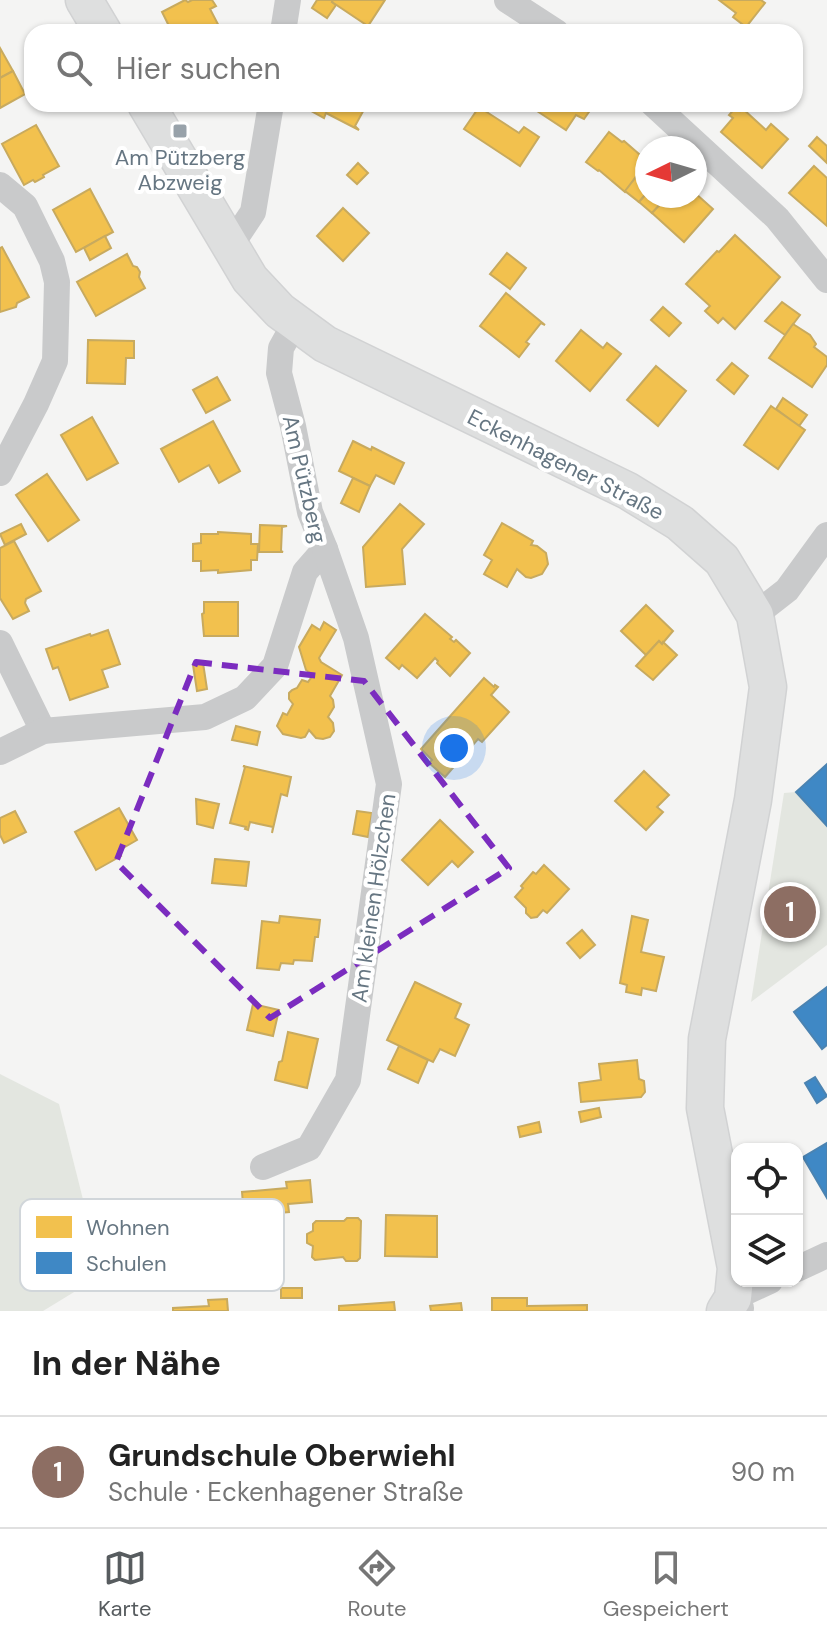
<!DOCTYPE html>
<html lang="de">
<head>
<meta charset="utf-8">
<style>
	:root { --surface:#fff; --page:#f6f6f6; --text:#222; --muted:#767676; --line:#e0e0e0; --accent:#575c5f }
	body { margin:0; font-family:"DM Sans",sans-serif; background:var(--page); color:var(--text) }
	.controls { position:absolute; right:24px; bottom:24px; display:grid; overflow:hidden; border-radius:16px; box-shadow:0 2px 6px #0004 }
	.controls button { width:72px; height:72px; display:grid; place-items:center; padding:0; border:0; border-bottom:2px solid var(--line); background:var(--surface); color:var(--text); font:40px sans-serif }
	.compass { position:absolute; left:635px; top:136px; width:72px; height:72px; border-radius:50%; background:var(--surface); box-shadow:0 2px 6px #0004; rotate:265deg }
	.you { position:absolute; left:454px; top:748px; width:28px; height:28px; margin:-20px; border:6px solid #fff; border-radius:50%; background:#1a73e8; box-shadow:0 0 0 12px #1a73e833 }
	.badge { display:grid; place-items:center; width:52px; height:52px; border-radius:50%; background:var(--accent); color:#fff; font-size:26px; font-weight:700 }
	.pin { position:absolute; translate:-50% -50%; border:4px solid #fff; box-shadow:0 2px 8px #0006 }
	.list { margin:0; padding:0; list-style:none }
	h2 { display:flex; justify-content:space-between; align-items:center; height:104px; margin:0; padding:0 32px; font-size:34px }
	h2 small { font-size:26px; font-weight:400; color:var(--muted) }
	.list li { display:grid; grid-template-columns:52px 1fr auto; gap:24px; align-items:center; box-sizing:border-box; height:112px; padding:0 32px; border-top:2px solid var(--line) }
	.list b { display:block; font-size:30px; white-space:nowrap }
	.list p { margin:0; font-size:26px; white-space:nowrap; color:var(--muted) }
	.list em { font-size:26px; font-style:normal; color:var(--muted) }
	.icon { flex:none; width:44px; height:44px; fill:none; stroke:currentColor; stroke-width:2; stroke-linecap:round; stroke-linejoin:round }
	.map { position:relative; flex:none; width:827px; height:1311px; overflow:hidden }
	.search { position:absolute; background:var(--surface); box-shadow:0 2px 6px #0004; left:24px; right:24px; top:24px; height:88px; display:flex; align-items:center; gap:20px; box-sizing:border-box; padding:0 28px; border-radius:24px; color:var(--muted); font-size:30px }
	.sheet { height:216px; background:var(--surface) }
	nav { display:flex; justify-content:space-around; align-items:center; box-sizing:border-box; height:112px; border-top:2px solid var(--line); background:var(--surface); font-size:22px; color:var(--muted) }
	nav a { display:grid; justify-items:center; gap:4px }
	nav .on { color:var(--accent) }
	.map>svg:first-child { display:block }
	.green { fill:#e3e6e0 }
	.homes { fill:#f2c14e; stroke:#c8aa5e; stroke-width:2 }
	.schools { fill:#3f88c5; stroke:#4b83b1; stroke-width:2 }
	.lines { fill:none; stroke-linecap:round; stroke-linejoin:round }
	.secondary-casing { stroke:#d1d2d3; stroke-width:39 }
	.street { stroke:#c9cacb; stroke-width:26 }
	.secondary { stroke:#dedfdf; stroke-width:36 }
	.marked { fill:none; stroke:#7b2cbf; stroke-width:6; stroke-dasharray:16 10; stroke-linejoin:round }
	.poi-dot { fill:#98a2aa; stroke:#fff; stroke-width:3 }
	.labels { text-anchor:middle; stroke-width:8; stroke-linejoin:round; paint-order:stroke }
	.poi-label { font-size:22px; fill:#667682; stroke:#fff }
	.street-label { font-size:22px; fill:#667682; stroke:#fff }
	.key { fill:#fff; stroke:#d1d6da; stroke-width:2 }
	.key-label { font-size:22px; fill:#667682 }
</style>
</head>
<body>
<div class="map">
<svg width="827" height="1311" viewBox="0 0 827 1311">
	<rect width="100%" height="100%" fill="#f4f4f3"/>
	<g class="green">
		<path d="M796 792 827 826V945L751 1002 784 793Z"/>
		<path d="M0 1074 59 1104 102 1275 43 1311H0Z"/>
	</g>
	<g class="homes">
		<path d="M185 0 188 2 192 0H212L216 6 210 9 222 32H175L173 28 171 30 162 12Z"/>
		<path d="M317 0H333L332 2 336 5 327 18 312 8Z"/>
		<path d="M333 0H385L368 26 332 2Z"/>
		<path d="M719 0H761L765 3 746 27 733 17 736 13Z"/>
		<path d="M0 48 13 71 0 78Z"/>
		<path d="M13 71 25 94 0 108V78Z"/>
		<path d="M308 104H367L355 126 359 130 326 113 324 118 306 108Z"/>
		<path d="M541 104H584L591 109 584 119 576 115 566 130 537 111Z"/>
		<path d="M479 107 519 133 524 127 539 137 520 166 464 129Z"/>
		<path d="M736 107 740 111 742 108 766 130 771 124 788 139 762 168 721 132 733 118 729 115Z"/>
		<path d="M36 125 59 166 43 175 44 177 35 182 33 180 24 185 2 144Z"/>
		<path d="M609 132 622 142 624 141 647 161 625 192 599 170 598 171 586 162Z"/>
		<path d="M817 137 827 146V163L809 146Z"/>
		<path d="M358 163 368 173 357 184 347 175Z"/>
		<path d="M647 163V192L639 202 625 191Z"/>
		<path d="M814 166 827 178V226L789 193Z"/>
		<path d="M90 189 113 232 76 252 53 210Z"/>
		<path d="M647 193V196H668L652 213 639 202Z"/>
		<path d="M695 193 713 209 684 242 652 213 668 196H695Z"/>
		<path d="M343 208 369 233 343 261 317 236Z"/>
		<path d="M735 235 780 277 735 329 723 318 718 323 705 311 710 306 686 284 717 251 719 252Z"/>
		<path d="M105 236 111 248 90 260 84 248Z"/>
		<path d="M2 247 29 297 17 303 16 307 0 312V248Z"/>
		<path d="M507 253 526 268 510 289 490 274Z"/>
		<path d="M127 254 133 266 137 267 140 272 139 277 145 288 96 316 77 282Z"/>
		<path d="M506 293 545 325 541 323 526 342 529 344 519 357 480 326Z"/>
		<path d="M782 302 800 315 785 335 765 321Z"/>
		<path d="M663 307 681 323 669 336 651 320Z"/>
		<path d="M793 324 810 335 816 344 814 347 827 357V365L812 387 769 358Z"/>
		<path d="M581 330 603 348 607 343 621 354 590 391 556 361Z"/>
		<path d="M88 340 134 341V358H126L125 384 87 383Z"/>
		<path d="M732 363 748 376 734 394 717 380Z"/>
		<path d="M656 366 686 391 658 426 627 400Z"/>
		<path d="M217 377 230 400 206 413 193 390Z"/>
		<path d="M783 398 807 415 799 426 776 409Z"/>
		<path d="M771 406 805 430 778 469 744 445Z"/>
		<path d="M92 417 118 463 87 480 61 435Z"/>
		<path d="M213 421 240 471 219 483 209 465 179 482 161 449Z"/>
		<path d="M353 441 371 450 372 447 404 463 394 484 376 475 370 486 339 471Z"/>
		<path d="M47 474 79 520 48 541 16 495Z"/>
		<path d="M353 478 370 486 359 512 341 503Z"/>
		<path d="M400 504 424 524 402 549 405 584 366 587 363 547Z"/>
		<path d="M502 523 533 541 531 545 537 546 546 553 548 564 542 574 531 578 526 577 517 569 507 587 484 574 492 560 484 555Z"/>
		<path d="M21 524 26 534 5 545 0 534Z"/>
		<path d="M260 525 287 526 282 527 281 551 283 552H259Z"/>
		<path d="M218 532 251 534V544H258L257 560H251V570L218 573V570L201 571V561H193V544L201 543V534H218Z"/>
		<path d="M14 541 41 591 26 599 25 603 29 611 13 619 0 598V548Z"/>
		<path d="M204 602H238V636H204L202 614 204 613Z"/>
		<path d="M646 605 673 631 662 644 659 641 646 655 621 631Z"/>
		<path d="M425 614 452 637 450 639 454 642 456 640 470 653 450 676 437 663 438 661 435 658 417 678 402 665 399 669 386 658Z"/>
		<path d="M324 622 336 630 319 658 321 662 342 675 330 696 333 700 334 707 328 717 333 723 334 731 330 737 323 739 316 738 309 730 305 737 301 738 283 734 277 726 283 713 287 715 293 704 289 699V693L292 690 297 688 302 680 308 682 313 675 306 670 299 647 312 625 320 630Z"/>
		<path d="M108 630 120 664 102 670 108 687 70 700 58 667 53 669 46 649 90 634 91 636Z"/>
		<path d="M659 641 662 644 663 642 677 655 653 680 636 666Z"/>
		<path d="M203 663 207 689 197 691 193 665Z"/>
		<path d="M484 678 494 687 495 685 498 687 491 695 509 712 482 742 478 739 445 777 429 763 432 760 421 749Z"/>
		<path d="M236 726 260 732 257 745 232 740Z"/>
		<path d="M243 766 291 777 287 796 281 794 272 833 273 827 250 822 248 830 245 829 246 827 230 823 245 767Z"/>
		<path d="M644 771 669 795 657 807 663 812 646 830 615 801Z"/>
		<path d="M196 799 219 804 213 828 197 824Z"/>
		<path d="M119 808 137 840 118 851 121 856 96 870 75 832Z"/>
		<path d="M15 811 26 832 4 843 0 835V818Z"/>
		<path d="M357 811 372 813 368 837 353 834Z"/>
		<path d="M440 820 473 852 458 867 452 861 428 885 402 860Z"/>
		<path d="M215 859 249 862 246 886 212 883Z"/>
		<path d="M544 865 569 889 547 913 543 910 537 917 531 918 526 913V908L515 897 523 888 521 886 533 872 536 874Z"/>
		<path d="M280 916 320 920 318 937H315L312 961 294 960 293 964 281 963 279 970 257 968 262 921 279 923Z"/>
		<path d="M632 916 648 920 641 952 664 957 656 991 642 988 641 995 626 992 627 985 620 983Z"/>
		<path d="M582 930 595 945 580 958 567 943Z"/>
		<path d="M415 982 461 1004 455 1018 469 1025 455 1056 440 1049 433 1062 387 1040Z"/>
		<path d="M253 1004 279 1010 273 1036 247 1030Z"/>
		<path d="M288 1032 318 1039 307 1088 275 1080 279 1062 282 1061Z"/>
		<path d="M399 1046 428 1060 418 1083 388 1069Z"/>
		<path d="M637 1060 639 1079 644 1081 645 1092 641 1097 581 1102 579 1083 601 1080 599 1064Z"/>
		<path d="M599 1108 601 1117 581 1122 579 1112Z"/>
		<path d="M539 1122 541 1132 520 1137 518 1127Z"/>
		<path d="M310 1180 312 1202 288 1204 289 1212 244 1216 242 1192 287 1188 286 1182Z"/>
		<path d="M386 1215 437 1216V1257L385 1256Z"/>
		<path d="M347 1218H358L361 1221 360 1258 357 1261H346L343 1257 315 1260 312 1257 313 1246 307 1243V1234L313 1231V1224L316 1221H344Z"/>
		<rect x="281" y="1288" width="21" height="10"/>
		<path d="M492 1298H527V1306L587 1305V1311H492Z"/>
		<path d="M227 1299 228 1311H173V1308L209 1306 208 1300Z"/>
		<path d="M394 1302 395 1311H339V1306Z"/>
		<path d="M461 1303 462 1311H431L430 1306Z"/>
	</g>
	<g class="schools">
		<path d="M827 764V826L796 792Z"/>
		<path d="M827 987V1045L822 1049 794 1012Z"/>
		<path d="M815 1077 827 1096 817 1103 805 1083Z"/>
		<path d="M827 1143V1198L803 1157Z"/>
	</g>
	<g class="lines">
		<defs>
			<g id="secondary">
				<path d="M84 0 103 32"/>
				<path d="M146 104 250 279 280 311 325 344 628 491 680 523 722 560 755 615 768 687 753 800 707 1039 705 1108 736 1268 733 1298 725 1311"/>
			</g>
		</defs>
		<use href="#secondary" class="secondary-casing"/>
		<g class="street">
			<path d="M507 0 556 32"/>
			<path d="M283 32 288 0"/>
			<path d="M653 104 777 218 827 280"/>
			<path d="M0 185 25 206 52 261 57 282 55 361 36 404 0 473"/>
			<path d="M228 244 237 236 253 212 271 104"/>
			<path d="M755 615 787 590 827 535"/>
			<path d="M0 643 43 731"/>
			<path d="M0 752 43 731 205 717 245 698 275 666 305 572 325 549 310 512 293 426 279 373 281 348 295 323"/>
			<path d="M263 1167 309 1148 348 1080 389 784 356 638 325 549"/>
			<path d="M797 1269 827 1255"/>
			<path d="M741 1308 733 1298 770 1281"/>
		</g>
		<use href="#secondary" class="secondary"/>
	</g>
	<path class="marked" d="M196 662 364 681 509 868 270 1018 116 862Z"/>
	<rect class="poi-dot" x="172" y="123" width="16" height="16" rx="4"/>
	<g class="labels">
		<g class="poi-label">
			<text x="180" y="165">Am Pützberg<tspan x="180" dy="25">Abzweig</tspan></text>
		</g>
		<g class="street-label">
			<text transform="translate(566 464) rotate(27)" y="8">Eckenhagener Straße</text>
			<text transform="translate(305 479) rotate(77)" y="8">Am Pützberg</text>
			<text transform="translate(373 898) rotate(-82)" y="8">Am kleinen Hölzchen</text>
		</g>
	</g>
	<rect x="20" y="1199" width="264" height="92" rx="12" class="key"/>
	<rect x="36" y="1216" width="36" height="22" fill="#f2c14e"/>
	<rect x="36" y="1252" width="36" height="22" fill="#3f88c5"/>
	<g class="key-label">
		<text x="86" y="1235">Wohnen</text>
		<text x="86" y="1271">Schulen</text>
	</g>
</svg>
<div class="controls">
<button><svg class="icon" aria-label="locate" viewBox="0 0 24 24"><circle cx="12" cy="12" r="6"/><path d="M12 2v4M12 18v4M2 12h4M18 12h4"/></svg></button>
<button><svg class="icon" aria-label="layers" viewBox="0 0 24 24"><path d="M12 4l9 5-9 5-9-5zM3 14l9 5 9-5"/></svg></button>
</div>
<svg class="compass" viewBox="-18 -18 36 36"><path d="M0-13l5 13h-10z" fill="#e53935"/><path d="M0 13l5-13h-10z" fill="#767676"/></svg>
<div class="you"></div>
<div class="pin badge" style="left:790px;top:912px;background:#8d6e63">1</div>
<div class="search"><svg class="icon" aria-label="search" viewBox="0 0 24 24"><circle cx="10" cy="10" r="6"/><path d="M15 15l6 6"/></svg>Hier suchen</div>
</div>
<section class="sheet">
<h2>In der Nähe<small></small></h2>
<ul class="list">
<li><span class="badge" style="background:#8d6e63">1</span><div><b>Grundschule Oberwiehl</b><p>Schule · Eckenhagener Straße</p></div><em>90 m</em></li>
</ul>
</section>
<nav>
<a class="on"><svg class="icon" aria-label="map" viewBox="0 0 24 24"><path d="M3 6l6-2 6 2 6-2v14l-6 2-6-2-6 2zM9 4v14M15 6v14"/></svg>Karte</a>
<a><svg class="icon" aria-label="directions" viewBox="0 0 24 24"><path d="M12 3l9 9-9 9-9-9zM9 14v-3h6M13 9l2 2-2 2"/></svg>Route</a>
<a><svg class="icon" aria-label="saved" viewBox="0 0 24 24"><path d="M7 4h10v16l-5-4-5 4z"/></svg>Gespeichert</a>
</nav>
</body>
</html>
